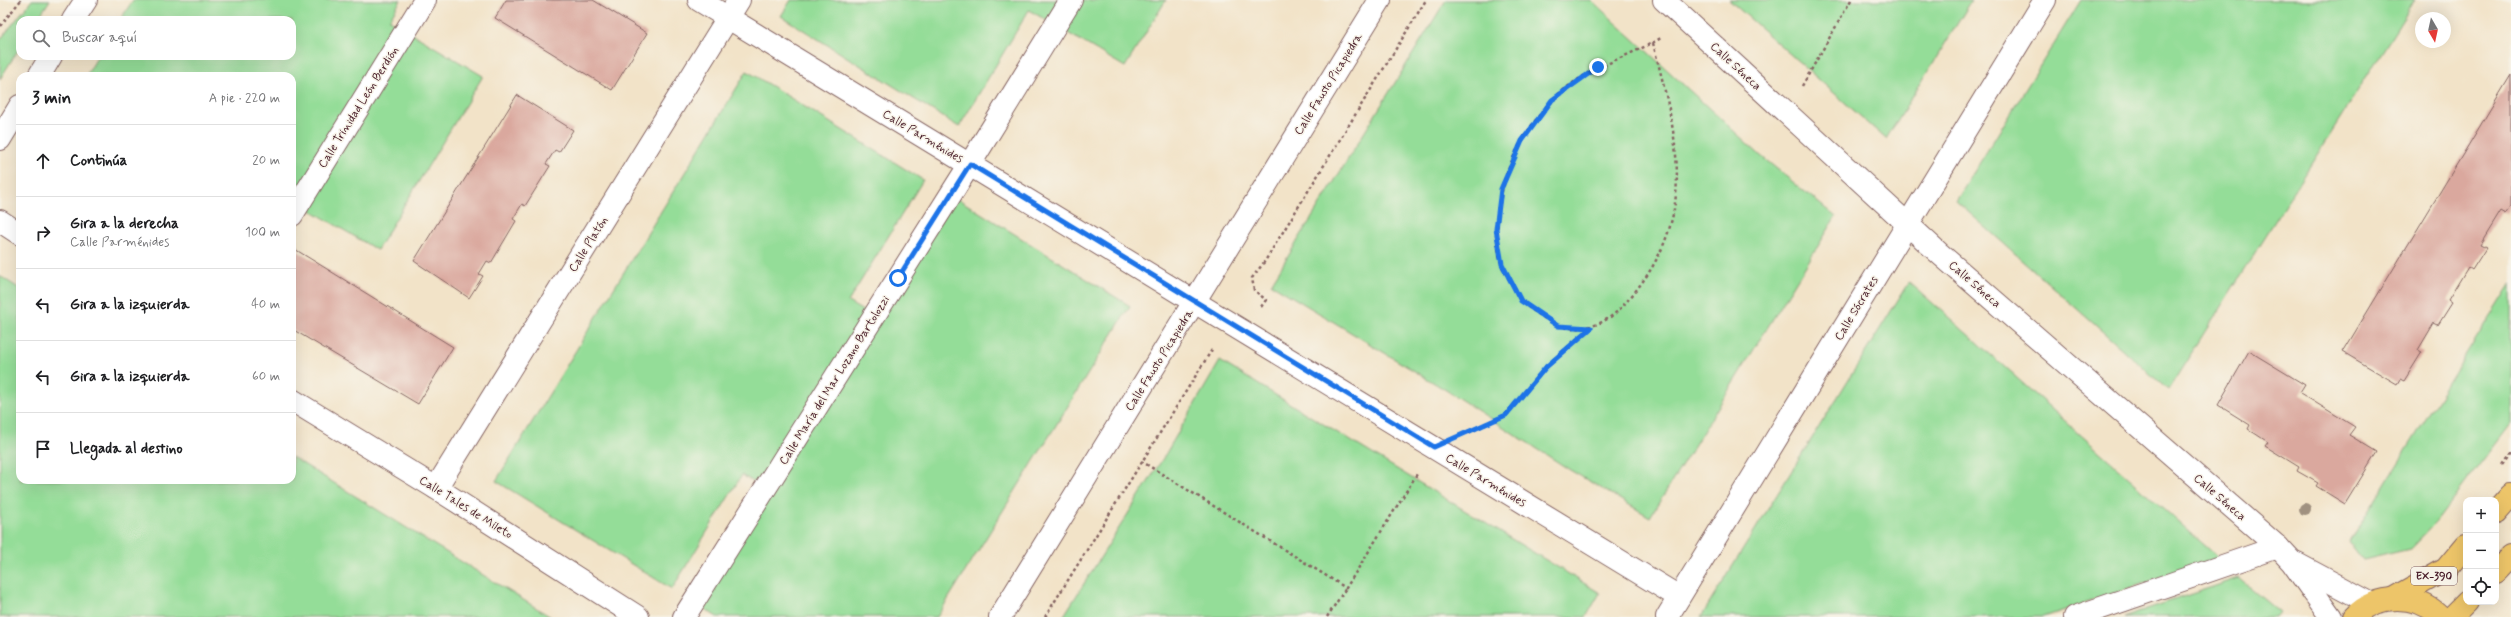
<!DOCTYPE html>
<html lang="es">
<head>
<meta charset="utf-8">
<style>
	:root { --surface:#fff; --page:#f2f2f2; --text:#202124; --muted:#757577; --line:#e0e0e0 }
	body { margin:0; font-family:Mynerve,sans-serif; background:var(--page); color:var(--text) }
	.controls { position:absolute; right:12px; bottom:12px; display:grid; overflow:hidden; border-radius:8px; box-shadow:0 4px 16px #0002 }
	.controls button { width:36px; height:36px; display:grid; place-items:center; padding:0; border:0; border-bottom:1px solid var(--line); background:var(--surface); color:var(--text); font:20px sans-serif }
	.compass { position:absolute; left:2415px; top:12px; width:36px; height:36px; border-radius:50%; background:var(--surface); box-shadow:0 4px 16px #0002; rotate:171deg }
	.stop { position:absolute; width:12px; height:12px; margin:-9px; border:3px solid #1a73e8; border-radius:50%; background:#fff }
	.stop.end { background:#1a73e8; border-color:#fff; box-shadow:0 1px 4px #0008 }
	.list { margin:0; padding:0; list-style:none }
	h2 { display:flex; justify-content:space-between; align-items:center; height:52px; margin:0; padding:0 16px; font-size:17px }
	h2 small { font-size:13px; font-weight:400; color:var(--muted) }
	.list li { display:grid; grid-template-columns:26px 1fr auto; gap:12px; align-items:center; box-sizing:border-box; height:72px; padding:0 16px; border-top:1px solid var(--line) }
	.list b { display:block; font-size:15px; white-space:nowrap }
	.list p { margin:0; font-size:13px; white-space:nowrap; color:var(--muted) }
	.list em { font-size:13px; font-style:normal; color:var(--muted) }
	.icon { flex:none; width:22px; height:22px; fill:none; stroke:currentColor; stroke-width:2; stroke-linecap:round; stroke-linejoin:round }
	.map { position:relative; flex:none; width:2511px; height:617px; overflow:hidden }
	.search { position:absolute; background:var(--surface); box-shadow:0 4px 16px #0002; left:16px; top:16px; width:280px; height:44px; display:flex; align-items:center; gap:10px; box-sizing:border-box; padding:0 14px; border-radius:12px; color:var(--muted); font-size:15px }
	.panel { position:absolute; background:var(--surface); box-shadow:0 4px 16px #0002; left:16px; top:72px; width:280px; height:412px; border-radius:12px }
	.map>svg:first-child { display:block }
	.green { fill:#94dd98; stroke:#6f7e62 }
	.building { fill:#daa89e }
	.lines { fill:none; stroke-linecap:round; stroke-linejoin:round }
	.street-casing { stroke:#856462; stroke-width:24 }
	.primary-casing { stroke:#856462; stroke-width:24 }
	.path { stroke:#856462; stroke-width:2.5; stroke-dasharray:3 3; stroke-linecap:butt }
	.street { stroke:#fff; stroke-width:22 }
	.primary { stroke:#edc569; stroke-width:22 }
	.tree { fill:#a09180 }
	.route { stroke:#1a73e8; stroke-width:5 }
	.labels { text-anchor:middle; stroke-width:3; stroke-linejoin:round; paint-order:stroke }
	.shield { fill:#f7f3e8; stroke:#7e5f64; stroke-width:1 }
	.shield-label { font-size:11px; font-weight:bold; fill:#4a1f2b }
	.street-label { font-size:12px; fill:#4a1f2b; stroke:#f7f3e8 }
</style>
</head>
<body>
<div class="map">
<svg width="2511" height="617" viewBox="0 0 2511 617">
	<rect width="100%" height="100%" fill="#f7f3e8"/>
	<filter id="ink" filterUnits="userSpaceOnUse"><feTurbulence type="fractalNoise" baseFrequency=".025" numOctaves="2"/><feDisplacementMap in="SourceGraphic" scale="8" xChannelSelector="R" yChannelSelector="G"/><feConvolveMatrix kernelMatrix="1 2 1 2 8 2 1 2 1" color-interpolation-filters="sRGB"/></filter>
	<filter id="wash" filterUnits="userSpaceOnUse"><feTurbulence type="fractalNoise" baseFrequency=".012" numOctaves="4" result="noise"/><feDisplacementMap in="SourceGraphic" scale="16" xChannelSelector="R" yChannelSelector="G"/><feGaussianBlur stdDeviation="0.9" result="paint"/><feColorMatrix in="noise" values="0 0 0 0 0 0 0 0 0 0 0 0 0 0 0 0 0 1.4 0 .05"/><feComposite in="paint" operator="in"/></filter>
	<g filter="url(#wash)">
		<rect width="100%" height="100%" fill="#f2e3c8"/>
		<g class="green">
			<path d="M32 0H50L37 20H20V47L0 79V40Z"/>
			<path d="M133 0H401L389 20 483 76 377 250 292 199V76H86L98 56H292V20H120Z"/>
			<path d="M791 0H1166L1125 67 1029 10 959 127 781 16Z"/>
			<path d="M1446 0H1591L1761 156 1836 217 1650 517 1570 470 1449 392 1271 284Z"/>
			<path d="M1729 0H1972L1886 139Z"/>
			<path d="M2081 0H2415L2168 390 1956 201Z"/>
			<path d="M747 71 923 180 848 302 878 320 955 197 1130 306 937 617H717L700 606 771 493 742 475 672 589 496 481Z"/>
			<path d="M0 276 20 289V480H292V457L551 617H0Z"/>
			<path d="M1909 282 2219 558 2044 617H1701Z"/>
			<path d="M2511 283V423L2436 522 2410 549 2363 560 2349 542Z"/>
			<path d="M1220 361 1600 593 1586 617H1063L1165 455Z"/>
			<path d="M2239 578 2280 612 2276 617H2123Z"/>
		</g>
		<g id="blocks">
			<g class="building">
				<path d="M506 0H593L647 33 612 90 495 18Z"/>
				<path d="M2511 75V206L2506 214 2501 211 2480 245 2486 248 2472 270 2468 267 2448 300 2452 303 2438 325 2434 323 2418 350 2422 352 2404 381 2400 379 2397 384 2343 352Z"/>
				<path d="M517 95 573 130 559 152 555 150 546 164 550 166 525 206 522 204 513 219 516 221 491 263 487 261 479 274 483 276 469 298 414 261Z"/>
				<path d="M293 248 453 347 418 404 292 329Z"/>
				<path d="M2249 351 2305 385 2300 393 2355 427 2349 435 2377 452 2345 504 2316 486 2318 483 2297 471 2299 467 2265 446 2268 442 2248 429 2250 425 2218 405Z"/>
			</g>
		</g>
	</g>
	<g filter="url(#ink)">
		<use href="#blocks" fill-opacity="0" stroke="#856462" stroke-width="1"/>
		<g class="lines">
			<defs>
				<g id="street">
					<path d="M699 0 1679 597"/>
					<path d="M1664 0 1940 254 2278 547 2292 562 2331 617"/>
					<path d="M73 20 86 0"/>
					<path d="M39 76 51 56"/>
					<path d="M0 139 20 106"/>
					<path d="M292 215 425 0"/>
					<path d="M0 221 20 234"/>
					<path d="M292 400 436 488 638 617"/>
					<path d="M436 488 739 0"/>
					<path d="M2297 564 2372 604"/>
					<path d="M684 617 970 164 1071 0"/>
					<path d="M1000 617 1380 0"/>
					<path d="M1667 617 2045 0"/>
					<path d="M2075 617 2278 547"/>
				</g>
				<g id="primary">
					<path d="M2496 512 2511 495"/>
					<path d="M2496 572 2511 556"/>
					<path d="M2395 598 2446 569 2466 545"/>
					<path d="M2354 617C2377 593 2417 593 2441 617"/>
					<path d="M2452 617 2467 602"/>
				</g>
			</defs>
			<use href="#street" class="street-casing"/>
			<use href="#primary" class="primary-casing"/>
			<g class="path">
				<path d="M0 26 21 0"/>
				<path d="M1653 43C1677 138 1701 217 1628 300 1610 322 1588 333 1560 326 1552 324 1528 307 1522 301 1518 298 1516 290 1513 285 1509 278 1503 270 1501 262 1487 205 1512 143 1552 101 1582 69 1625 59 1661 38"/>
				<path d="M1802 86 1851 0"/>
				<path d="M1261 307 1266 300 1254 290 1252 278 1265 261 1426 0"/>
				<path d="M1468 432 1506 415 1546 367 1590 328"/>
				<path d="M1141 461 1346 588 1417 474"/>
				<path d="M2502 466 2511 454"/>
				<path d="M1045 617 1213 348"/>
				<path d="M1327 617 1346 588"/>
			</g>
			<use href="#street" class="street"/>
			<use href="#primary" class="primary"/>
		</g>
		<circle class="tree" cx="2305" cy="509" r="6"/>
	</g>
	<g class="lines" filter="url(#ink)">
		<path class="route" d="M898 278 970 164 1434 447 1506 415 1546 367 1591 328 1558 326 1521 301 1502 264 1496 229 1501 189 1522 141 1552 100 1598 67"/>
	</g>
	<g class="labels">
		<rect class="shield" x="2411" y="567" width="46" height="18" rx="3"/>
		<g class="shield-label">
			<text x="2434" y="580">EX-390</text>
		</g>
		<g class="street-label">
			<text transform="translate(1736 66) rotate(43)" y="4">Calle Séneca</text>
			<text transform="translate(1328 84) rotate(-58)" y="4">Calle Fausto Picapiedra</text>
			<text transform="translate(358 107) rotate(-58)" y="4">Calle Trinidad León Berdión</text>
			<text transform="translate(923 136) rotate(31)" y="4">Calle Parménides</text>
			<text transform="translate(588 244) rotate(-58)" y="4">Calle Platón</text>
			<text transform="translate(1975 284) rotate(41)" y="4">Calle Séneca</text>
			<text transform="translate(1856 308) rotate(-59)" y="4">Calle Sócrates</text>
			<text transform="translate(1159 360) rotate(-58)" y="4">Calle Fausto Picapiedra</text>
			<text transform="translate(834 380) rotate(-58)" y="4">Calle María del Mar Lozano Bartolozzi</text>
			<text transform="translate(1486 480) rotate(31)" y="4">Calle Parménides</text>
			<text transform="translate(2220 497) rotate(41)" y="4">Calle Séneca</text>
			<text transform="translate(466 507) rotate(32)" y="4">Calle Tales de Mileto</text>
		</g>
	</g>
</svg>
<div class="controls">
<button>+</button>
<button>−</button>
<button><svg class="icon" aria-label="locate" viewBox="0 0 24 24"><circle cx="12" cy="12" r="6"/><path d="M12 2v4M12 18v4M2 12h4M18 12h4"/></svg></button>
</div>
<svg class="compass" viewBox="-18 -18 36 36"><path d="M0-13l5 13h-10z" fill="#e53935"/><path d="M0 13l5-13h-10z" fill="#757577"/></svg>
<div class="stop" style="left:898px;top:278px"></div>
<div class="stop end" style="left:1598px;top:67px"></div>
<div class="search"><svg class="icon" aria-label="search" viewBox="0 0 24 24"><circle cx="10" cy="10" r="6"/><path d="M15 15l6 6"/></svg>Buscar aquí</div>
<section class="panel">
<h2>3 min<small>A pie · 220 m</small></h2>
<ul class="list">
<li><svg class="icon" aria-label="ahead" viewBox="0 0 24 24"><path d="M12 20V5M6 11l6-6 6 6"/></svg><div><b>Continúa</b></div><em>20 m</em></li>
<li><svg class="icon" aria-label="right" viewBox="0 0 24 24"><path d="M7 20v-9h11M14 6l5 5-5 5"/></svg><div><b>Gira a la derecha</b><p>Calle Parménides</p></div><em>100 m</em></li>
<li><svg class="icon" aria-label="left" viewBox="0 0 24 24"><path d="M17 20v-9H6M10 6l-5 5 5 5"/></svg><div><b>Gira a la izquierda</b></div><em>40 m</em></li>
<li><svg class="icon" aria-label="left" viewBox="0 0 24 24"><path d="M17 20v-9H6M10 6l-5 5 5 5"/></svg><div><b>Gira a la izquierda</b></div><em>60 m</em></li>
<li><svg class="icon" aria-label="arrive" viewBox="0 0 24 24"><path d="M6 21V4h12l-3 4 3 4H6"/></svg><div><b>Llegada al destino</b></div></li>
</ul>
</section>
</div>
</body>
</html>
